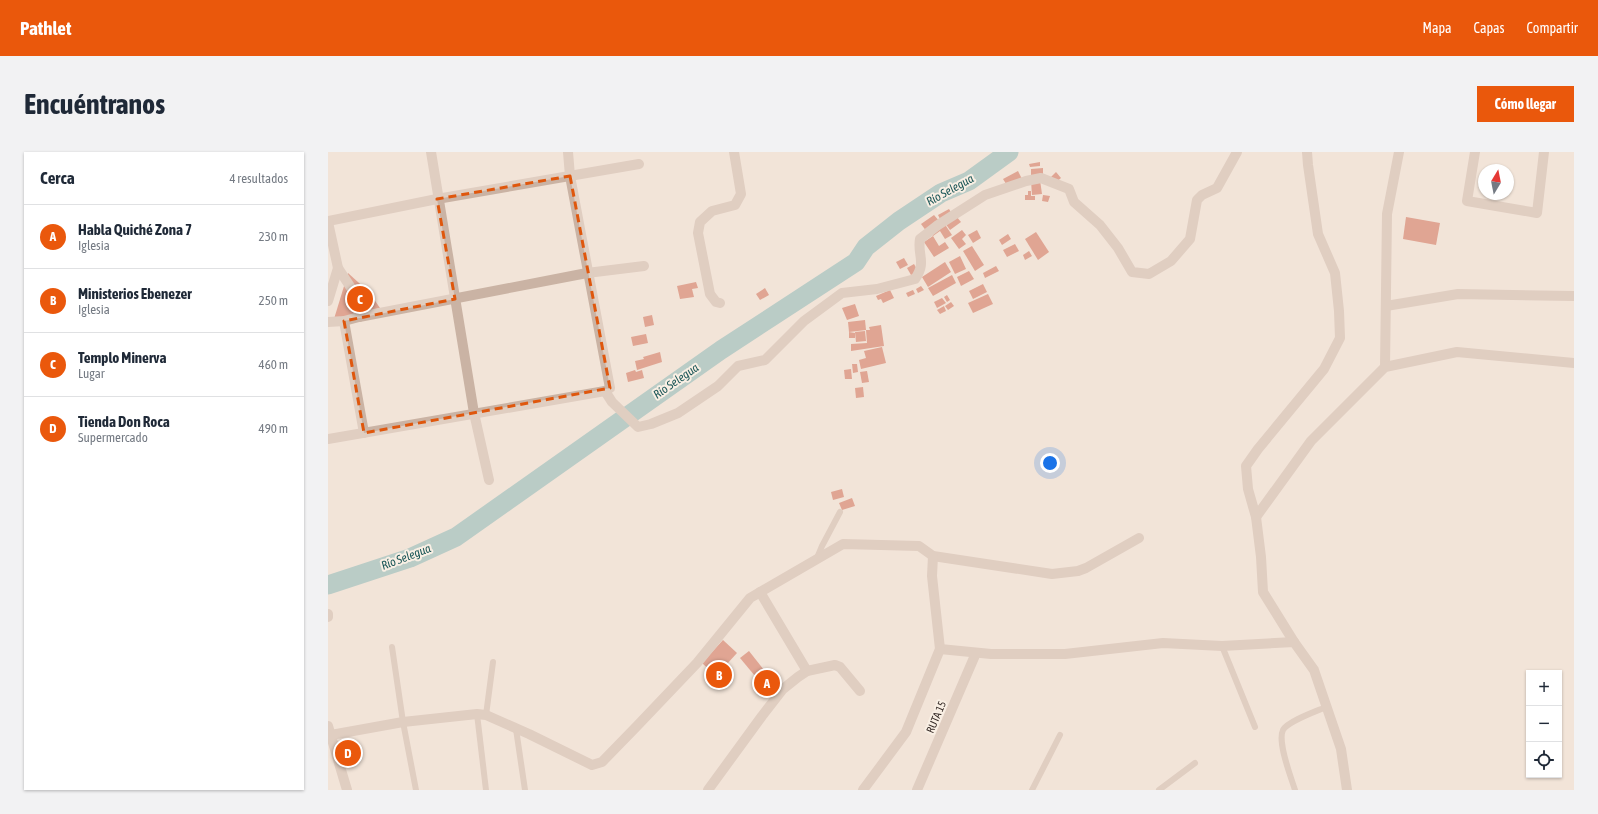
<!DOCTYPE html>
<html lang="es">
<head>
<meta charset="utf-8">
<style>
	:root { --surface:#fff; --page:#f2f2f3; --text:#1f2937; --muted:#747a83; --line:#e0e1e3; --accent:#ea580c }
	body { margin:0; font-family:"Asap Condensed",sans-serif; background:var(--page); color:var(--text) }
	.controls { position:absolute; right:12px; bottom:12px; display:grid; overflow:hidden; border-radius:0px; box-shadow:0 1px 3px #0004 }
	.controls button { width:36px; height:36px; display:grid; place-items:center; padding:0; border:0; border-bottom:1px solid var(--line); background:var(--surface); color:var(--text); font:20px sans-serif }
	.compass { position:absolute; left:1150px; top:12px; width:36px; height:36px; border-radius:50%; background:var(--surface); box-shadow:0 1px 3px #0004; rotate:10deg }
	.you { position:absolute; left:722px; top:311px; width:14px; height:14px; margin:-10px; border:3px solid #fff; border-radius:50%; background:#1a73e8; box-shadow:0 0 0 6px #1a73e833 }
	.badge { display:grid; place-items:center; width:26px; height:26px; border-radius:50%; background:var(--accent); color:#fff; font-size:13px; font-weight:700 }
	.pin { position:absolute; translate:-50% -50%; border:2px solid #fff; box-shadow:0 1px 4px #0006 }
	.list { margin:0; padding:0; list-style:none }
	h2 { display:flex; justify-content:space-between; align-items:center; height:52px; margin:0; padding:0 16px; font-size:17px }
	h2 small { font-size:13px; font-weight:400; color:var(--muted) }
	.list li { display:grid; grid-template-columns:26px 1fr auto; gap:12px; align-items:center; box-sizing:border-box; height:64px; padding:0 16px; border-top:1px solid var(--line) }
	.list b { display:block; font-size:15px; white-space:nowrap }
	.list p { margin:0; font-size:13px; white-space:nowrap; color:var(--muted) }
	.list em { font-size:13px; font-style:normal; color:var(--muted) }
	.icon { flex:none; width:22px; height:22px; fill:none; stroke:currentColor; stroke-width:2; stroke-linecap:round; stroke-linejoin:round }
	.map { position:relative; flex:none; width:1246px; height:638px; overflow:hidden; border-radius:0px }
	header { display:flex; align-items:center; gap:24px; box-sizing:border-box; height:56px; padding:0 20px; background:var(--accent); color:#fff }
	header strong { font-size:19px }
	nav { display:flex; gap:22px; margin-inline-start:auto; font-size:14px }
	.intro { display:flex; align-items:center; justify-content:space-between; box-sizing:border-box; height:96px; padding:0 24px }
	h1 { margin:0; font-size:28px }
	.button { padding:10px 18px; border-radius:0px; background:var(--accent); color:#fff; font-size:14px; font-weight:700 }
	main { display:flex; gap:24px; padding:0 24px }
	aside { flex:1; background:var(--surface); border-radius:0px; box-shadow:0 1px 3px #0004 }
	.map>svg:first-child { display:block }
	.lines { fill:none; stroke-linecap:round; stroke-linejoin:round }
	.river { stroke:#76afaf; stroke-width:19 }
	.building { fill:#c9593e }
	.service { stroke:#cab3a4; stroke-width:6 }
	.minor { stroke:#cab3a4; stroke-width:10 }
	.marked { fill:none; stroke:#df570d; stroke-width:3; stroke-dasharray:8 5; stroke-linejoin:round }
	.labels { text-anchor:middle; stroke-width:4; stroke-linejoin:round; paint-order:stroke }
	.street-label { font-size:11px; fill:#352a26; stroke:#f9efe4 }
	.water-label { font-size:12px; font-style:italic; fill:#1a5657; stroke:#f9efe4 }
</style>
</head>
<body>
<header>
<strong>Pathlet</strong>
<nav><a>Mapa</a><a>Capas</a><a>Compartir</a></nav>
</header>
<div class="intro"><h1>Encuéntranos</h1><a class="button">Cómo llegar</a></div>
<main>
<aside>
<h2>Cerca<small>4 resultados</small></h2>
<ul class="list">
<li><span class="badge">A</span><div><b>Habla Quiché Zona 7</b><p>Iglesia</p></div><em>230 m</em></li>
<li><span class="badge">B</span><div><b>Ministerios Ebenezer</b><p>Iglesia</p></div><em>250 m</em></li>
<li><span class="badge">C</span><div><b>Templo Minerva</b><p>Lugar</p></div><em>460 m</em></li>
<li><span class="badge">D</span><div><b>Tienda Don Roca</b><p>Supermercado</p></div><em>490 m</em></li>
</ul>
</aside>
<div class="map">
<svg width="1246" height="638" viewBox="0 0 1246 638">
	<rect width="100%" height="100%" fill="#f2e4d8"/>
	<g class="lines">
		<path class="river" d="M0 433 82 406 128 385 393 198 528 110 538 95 571 69 613 41 641 29 681 0"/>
	</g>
	<g class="building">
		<path d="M712 10V14L702 15 701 12Z"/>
		<path d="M715 16V24L703 25V17Z"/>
		<path d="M690 19 694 27 680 35 675 27Z"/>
		<path d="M728 20 733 26 727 31 723 25Z"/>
		<path d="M712 28 714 42 704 43 703 29Z"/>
		<path d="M700 39H703V44H707V48H697V43H700Z"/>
		<path d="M715 43 722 44 720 50 714 49Z"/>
		<path d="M621 57 624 62 613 69 610 63Z"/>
		<path d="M606 63 612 70 599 80 593 72Z"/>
		<path d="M628 64 633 70 622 78 617 71Z"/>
		<path d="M1078 65 1112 71 1108 93 1075 87Z"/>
		<path d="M616 71 624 83 617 87 612 79 605 84 602 80Z"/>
		<path d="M634 78 638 83 634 87 638 92 631 97 623 86Z"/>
		<path d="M649 78 653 86 645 91 640 83Z"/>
		<path d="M708 80 721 100 710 108 697 87Z"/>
		<path d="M680 82 683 87 674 93 671 88Z"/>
		<path d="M605 84 611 94 617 90 621 96 606 105 596 90Z"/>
		<path d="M687 92 691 99 679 105 675 98Z"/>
		<path d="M644 94 656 113 647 119 635 99Z"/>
		<path d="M701 99 704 104 697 108 695 103Z"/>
		<path d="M632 104 638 117 627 122 621 110Z"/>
		<path d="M576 106 580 113 572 117 568 110Z"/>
		<path d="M617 110 623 120 600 135 594 125Z"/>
		<path d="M586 112 590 119 583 123 579 116Z"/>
		<path d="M668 114 671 119 657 126 655 121Z"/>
		<path d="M641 119 646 127 633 134 629 125Z"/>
		<path d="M20 121 41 140 52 156 6 167Z"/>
		<path d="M624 123 628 131 605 144 600 136Z"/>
		<path d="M368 130 370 136 364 137 366 145 352 147 349 134Z"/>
		<path d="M655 132 659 140 645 147 641 139Z"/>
		<path d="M593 134 596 138 590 141 588 137Z"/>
		<path d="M437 136 441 143 432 148 428 142Z"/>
		<path d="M562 138 566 146 555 151 553 147 550 148 548 144Z"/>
		<path d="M585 138 587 142 580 145 578 141Z"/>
		<path d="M660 142 665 152 645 161 640 151Z"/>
		<path d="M619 143 622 148 619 150 616 145Z"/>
		<path d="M614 146 618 151 609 156 606 150Z"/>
		<path d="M623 150 626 154 620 158 617 154Z"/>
		<path d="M527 152 531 164 519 168 514 156Z"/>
		<path d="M616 154 618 159 612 162 609 158Z"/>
		<path d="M324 163 326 173 317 175 315 165Z"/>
		<path d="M537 168 538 178 521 180 520 170Z"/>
		<path d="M553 173 556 194 523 199V192L539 191 538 178H542L541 175Z"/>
		<path d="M537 179 538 189 528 190 527 180Z"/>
		<path d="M521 180 527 181V186H521Z"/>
		<path d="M318 182 320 191 305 194 303 185Z"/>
		<path d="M554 195 558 211 533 217 531 208 538 206 536 199Z"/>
		<path d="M332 200 334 210 309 218 307 209 316 207 315 205Z"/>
		<path d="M524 212H529L530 220 525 221Z"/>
		<path d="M523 217 524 227H517L516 218Z"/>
		<path d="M307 218 308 220 314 218 316 226 300 230 298 221Z"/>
		<path d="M539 219 541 230 534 231 532 220Z"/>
		<path d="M535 235 536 245 528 246 527 236Z"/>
		<path d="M514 337 516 345 505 348 503 340Z"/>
		<path d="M524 346 527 354 514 358 511 351Z"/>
		<path d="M395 488 409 501 388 524 374 511Z"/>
		<path d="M421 499 440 523 432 530 412 506Z"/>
	</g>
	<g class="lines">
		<g class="service">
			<path d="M489 406 494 394 512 360"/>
			<path d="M894 494 927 575"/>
			<path d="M64 495 75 570 88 638"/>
			<path d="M149 562 158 638"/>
			<path d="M158 563 165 510"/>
			<path d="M188 577 197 638"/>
			<path d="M704 638 732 583"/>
			<path d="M831 638 867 611"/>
			<path d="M967 638C963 625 949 590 955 578 960 569 989 559 998 555"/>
		</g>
		<g class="minor">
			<path d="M103 0 146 261 161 328"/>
			<path d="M1147 0 1139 49 1209 61 1216 0"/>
			<path d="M0 69 109 47 311 12"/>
			<path d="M0 70 10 116 29 145 31 165 16 169 0 170"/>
			<path d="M0 149 10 116"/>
			<path d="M392 151 388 150 382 142 370 81 372 70 384 59 407 53 413 42 406 0"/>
			<path d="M1058 154 1130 142 1246 144"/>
			<path d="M31 165 259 121 316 114"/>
			<path d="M16 169 36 281"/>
			<path d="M1057 215 1059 62 1071 0"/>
			<path d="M277 239 284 250 310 275 323 272 350 261 390 234 410 214 437 208 476 169 514 141 549 137 587 127C599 110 589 103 592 87L610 73 657 43 698 29 713 26 741 37 746 50 772 73 790 96 804 120 821 122 843 109 862 87 869 48 874 43 889 36 909 0"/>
			<path d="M0 287 277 239 282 236 242 24 240 0"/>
			<path d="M928 365 983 289 1057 215 1129 200 1246 211"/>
			<path d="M432 440 479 519"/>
			<path d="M0 462V465"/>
			<path d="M966 490 935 440 933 405 928 365 920 337 918 314 930 297 996 217 1012 186 1011 159 1007 121 990 82 980 13 979 0"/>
			<path d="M612 497 663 502H737L835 491 894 494 966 490 986 518 1013 597 1019 638"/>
			<path d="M0 574 19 638"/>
			<path d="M3 583 75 570 149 562 158 563 201 582 264 613 274 610 309 574 369 511 422 446 515 392 591 394 605 404 724 422 750 419 758 416 811 386"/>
			<path d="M380 638 434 564 455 537 470 525 479 519 507 513 512 515 532 539"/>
			<path d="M535 638 578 580 612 497 604 424 605 404"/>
			<path d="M589 638 648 501"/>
		</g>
	</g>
	<path d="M0 0H1246V638H0ZM242 24 282 236 36 281 16 169 127 147 109 47Z" fill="#f2e4d8" fill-opacity=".55" fill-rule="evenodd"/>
	<path class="marked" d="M242 24 282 236 36 281 16 169 127 147 109 47Z"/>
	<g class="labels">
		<g class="street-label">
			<text transform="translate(608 565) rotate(-67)" y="4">RUTA 15</text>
		</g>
		<g class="water-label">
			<text transform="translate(622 38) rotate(-29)" y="4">Río Selegua</text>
			<text transform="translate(348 229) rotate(-35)" y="4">Río Selegua</text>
			<text transform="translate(78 405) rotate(-21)" y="4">Río Selegua</text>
		</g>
	</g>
</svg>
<div class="controls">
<button>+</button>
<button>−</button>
<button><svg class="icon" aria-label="locate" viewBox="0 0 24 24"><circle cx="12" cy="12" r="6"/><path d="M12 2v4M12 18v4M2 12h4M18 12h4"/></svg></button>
</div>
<svg class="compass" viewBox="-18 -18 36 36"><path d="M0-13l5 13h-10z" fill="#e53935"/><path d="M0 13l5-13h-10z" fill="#747a83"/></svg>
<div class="you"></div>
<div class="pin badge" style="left:439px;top:531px">A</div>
<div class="pin badge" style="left:391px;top:523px">B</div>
<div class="pin badge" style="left:32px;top:147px">C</div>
<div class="pin badge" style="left:20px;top:601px">D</div>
</div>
</main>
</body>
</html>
